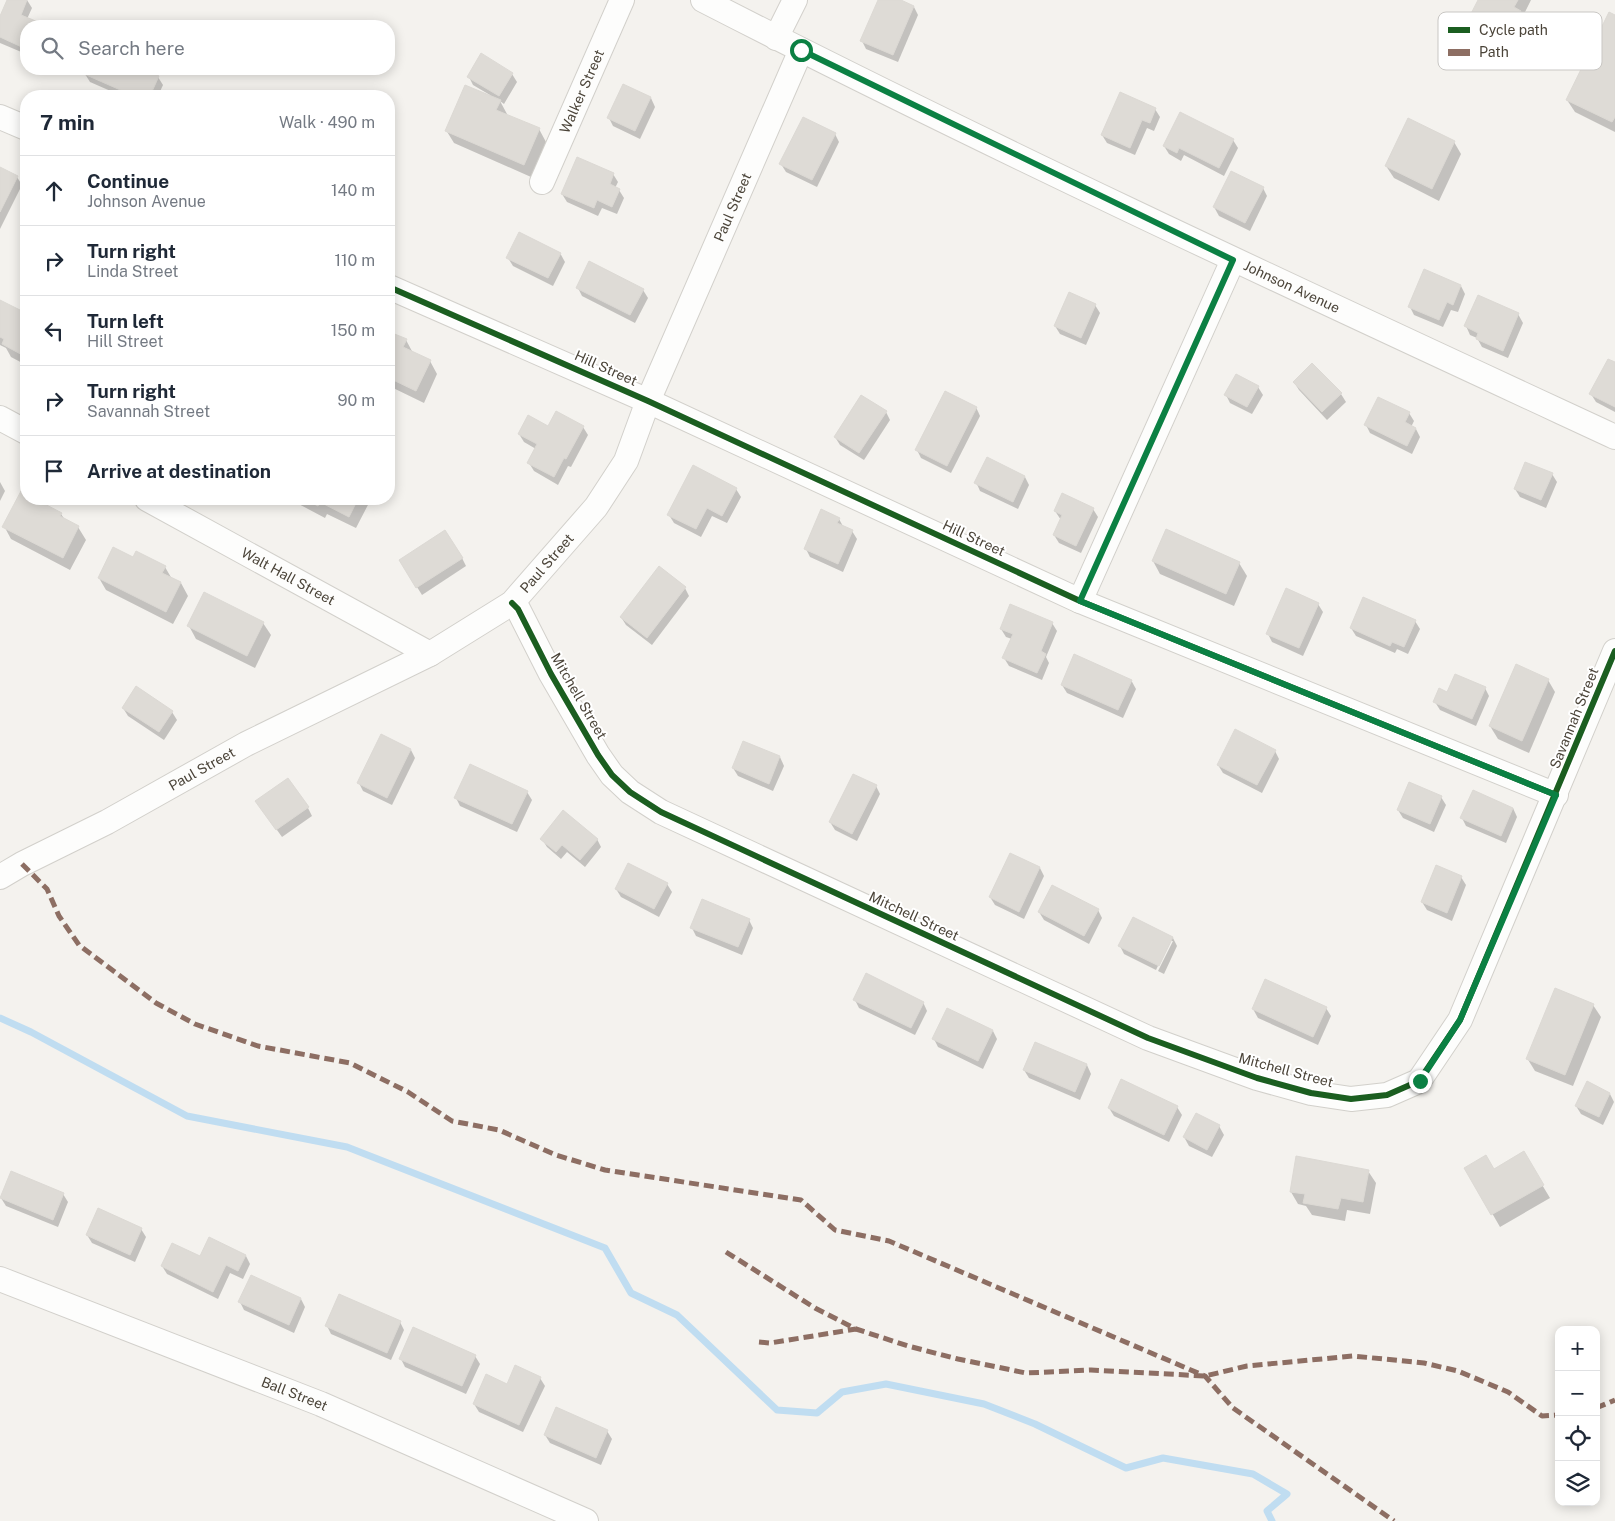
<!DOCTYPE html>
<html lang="en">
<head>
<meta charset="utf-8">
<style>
	:root { --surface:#fff; --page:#f2f2f3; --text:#1f2937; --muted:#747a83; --line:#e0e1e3 }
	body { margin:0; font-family:"Public Sans",sans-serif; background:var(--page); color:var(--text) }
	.controls { position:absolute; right:15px; bottom:15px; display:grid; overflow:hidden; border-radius:10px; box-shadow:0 2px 12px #0003 }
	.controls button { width:45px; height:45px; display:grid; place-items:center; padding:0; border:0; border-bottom:1px solid var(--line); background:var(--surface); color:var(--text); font:25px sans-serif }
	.stop { position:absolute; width:15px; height:15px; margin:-11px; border:4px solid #0b8043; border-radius:50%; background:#fff }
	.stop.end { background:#0b8043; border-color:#fff; box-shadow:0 1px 5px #0008 }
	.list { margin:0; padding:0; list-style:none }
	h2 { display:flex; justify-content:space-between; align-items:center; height:65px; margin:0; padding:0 20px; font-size:21px }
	h2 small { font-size:16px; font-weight:400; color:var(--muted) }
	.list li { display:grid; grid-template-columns:32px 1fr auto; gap:15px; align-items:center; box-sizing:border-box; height:70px; padding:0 20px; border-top:1px solid var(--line) }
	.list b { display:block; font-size:19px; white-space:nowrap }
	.list p { margin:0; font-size:16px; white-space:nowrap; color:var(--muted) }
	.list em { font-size:16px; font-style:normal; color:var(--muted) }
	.icon { flex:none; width:28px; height:28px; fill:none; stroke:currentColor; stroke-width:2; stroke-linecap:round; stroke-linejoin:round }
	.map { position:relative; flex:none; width:1615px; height:1521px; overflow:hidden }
	.search { position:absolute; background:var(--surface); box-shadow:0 2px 12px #0003; left:20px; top:20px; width:375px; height:55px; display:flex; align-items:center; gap:12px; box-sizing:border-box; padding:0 18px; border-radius:20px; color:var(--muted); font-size:19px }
	.panel { position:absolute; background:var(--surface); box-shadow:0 2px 12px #0003; left:20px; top:90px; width:375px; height:415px; border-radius:20px }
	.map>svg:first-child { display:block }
	.shadow { fill:#0003 }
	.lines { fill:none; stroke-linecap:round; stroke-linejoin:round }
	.stream { stroke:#c0ddf1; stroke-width:7 }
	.building { fill:#dedbd6; stroke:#dcd9d4 }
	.minor-casing { stroke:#d2d0cb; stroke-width:26 }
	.minor { stroke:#fdfdfc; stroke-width:24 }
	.quiet { stroke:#8d6e63; stroke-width:5; stroke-dasharray:10 5; stroke-linecap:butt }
	.cycleway-casing { stroke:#fff; stroke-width:9 }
	.cycleway { stroke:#1b5e20; stroke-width:6 }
	.route { stroke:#0b8043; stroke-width:6 }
	.labels { text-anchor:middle; stroke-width:4; stroke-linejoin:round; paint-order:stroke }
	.street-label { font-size:14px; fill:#4b4439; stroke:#fff }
	.key { fill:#fff; stroke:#c9c7c4; stroke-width:1 }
	.key-label { font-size:14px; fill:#4b4439 }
</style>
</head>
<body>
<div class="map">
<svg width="1615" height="1521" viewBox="0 0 1615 1521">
	<rect width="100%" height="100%" fill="#f4f2ee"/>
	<g class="shadow">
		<path d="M8 0H27L32 8 27 19 45 26H26V54L0 43V19Z"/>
		<path d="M879 0H898L914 7 918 15 898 62 866 49 862 41Z"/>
		<path d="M1479 0H1531L1523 16 1528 24 1509 62 1471 44 1464 31Z"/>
		<path d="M1615 16V132L1575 112 1567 100Z"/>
		<path d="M88 69H139L158 77 163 85 158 96H122L90 82 85 74Z"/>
		<path d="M512 74 517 82 504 104 500 101 507 114 506 115 539 129 546 142 531 177 454 143 446 130 490 95 473 85 469 77Z"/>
		<path d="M624 86 651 98 655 107 640 139 613 126 609 118Z"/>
		<path d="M1155 109 1160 117 1154 131 1147 128 1135 155 1107 143 1102 135Z"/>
		<path d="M835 134 839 142 817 187 786 172 781 164Z"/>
		<path d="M1233 140 1238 148 1224 176 1184 155 1181 161 1169 154 1164 146Z"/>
		<path d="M1454 142 1461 154 1439 201 1394 178 1386 166Z"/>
		<path d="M0 169 17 177 22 185 0 229Z"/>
		<path d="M613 174 618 182 615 188 619 190 624 198 617 214 602 208 598 216 567 202 562 194Z"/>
		<path d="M1263 188 1267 196 1250 231 1219 216 1214 207Z"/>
		<path d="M560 253 565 262 553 286 513 266 508 258Z"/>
		<path d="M1461 286 1465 294 1458 312 1451 310 1443 327 1414 315 1410 307Z"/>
		<path d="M578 288 643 290 648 298 635 323 582 296Z"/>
		<path d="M1478 297 1518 314 1523 323 1508 358 1482 347 1477 338 1470 335 1466 326Z"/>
		<path d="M0 301 26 314V365L11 357 6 348 0 345Z"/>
		<path d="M1095 305 1100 313 1086 345 1060 334 1055 326Z"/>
		<path d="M406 340 413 353 430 361 437 374 424 403 389 386V341Z"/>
		<path d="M1615 364V412L1596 402 1591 394Z"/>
		<path d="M1294 382 1341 394 1346 402 1327 420 1299 390Z"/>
		<path d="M1258 387 1263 395 1252 414 1230 403 1226 395Z"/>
		<path d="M976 407 980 416 951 473 921 458 917 450Z"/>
		<path d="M886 412 890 420 864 460 840 445 835 437Z"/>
		<path d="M1409 413 1414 421 1411 427 1416 429 1420 437 1412 454 1370 433 1366 425Z"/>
		<path d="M583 427 588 435 571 467 568 466 558 485 534 471 529 463 536 449 524 442 519 434 549 428Z"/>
		<path d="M987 459 1025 477 1029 485 1018 509 980 491 976 482Z"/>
		<path d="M1552 474 1557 482 1546 508 1520 497 1515 489Z"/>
		<path d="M0 482 5 491 0 501Z"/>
		<path d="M736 489 741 497 727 523 712 516 701 537 674 523 669 515Z"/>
		<path d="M21 493 26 496V499H32L61 514 65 520 78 527 86 540 70 570 11 539 4 526Z"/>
		<path d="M292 499H369L370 501 356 528 327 514 325 518 293 501Z"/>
		<path d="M1093 509 1098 517 1081 553 1059 543 1054 535 1061 520 1055 511Z"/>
		<path d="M839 519 844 528 852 531 857 539 843 572 810 557 806 549Z"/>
		<path d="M462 558 466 566 422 595 405 568Z"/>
		<path d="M1153 561 1239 563 1247 576 1234 606 1160 574Z"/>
		<path d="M165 567 172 579 181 583 188 596 173 624 106 590 99 578Z"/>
		<path d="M685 588 689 596 652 645 626 625 621 617Z"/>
		<path d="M1318 604 1323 612 1303 656 1272 642 1268 634Z"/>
		<path d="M1415 621 1420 629 1408 654 1397 649 1395 653 1356 636 1351 628Z"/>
		<path d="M263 623 271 635 255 668 196 639 189 626Z"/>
		<path d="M1052 623 1057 631 1046 657 1049 663 1042 680 1009 666 1004 658 1012 639 1006 637 1001 629Z"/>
		<path d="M1131 680 1136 689 1123 718 1067 693 1062 685Z"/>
		<path d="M1548 680 1555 692 1529 753 1498 739 1490 726Z"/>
		<path d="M1485 688 1489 696 1476 726 1440 710 1435 702 1448 694Z"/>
		<path d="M123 708 172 712 177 720 164 740 128 716Z"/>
		<path d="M382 736 411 750 415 758 392 805 363 791 359 783Z"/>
		<path d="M744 742 780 757 784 766 773 791 738 776 733 768Z"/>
		<path d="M1275 751 1279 759 1262 793 1223 773 1218 765Z"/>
		<path d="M876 786 880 794 857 841 835 830 830 822Z"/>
		<path d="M527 792 532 800 517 832 460 806 456 798Z"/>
		<path d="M1441 797 1446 805 1434 832 1403 818 1398 810Z"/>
		<path d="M308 808 312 816 282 837 262 809Z"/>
		<path d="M1513 808 1517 817 1506 843 1466 826 1462 818Z"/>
		<path d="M542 839H597L601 847 585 867 567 852 561 859 547 847Z"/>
		<path d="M1011 854 1040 868 1044 876 1024 919 995 905 990 897Z"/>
		<path d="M1461 877 1466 885 1452 921 1427 910 1422 902Z"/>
		<path d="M667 884 672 892 659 917 621 897 616 889Z"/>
		<path d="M1098 910 1102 918 1089 944 1044 920 1039 912Z"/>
		<path d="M1133 919 1173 938 1177 946 1164 974 1158 971 1173 941H1170L1156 970 1124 954 1120 946Z"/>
		<path d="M749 920 753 928 742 955 696 936 692 928Z"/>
		<path d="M855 1000 923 1002 927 1011 915 1035 859 1008Z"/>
		<path d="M1593 1005 1601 1017 1573 1086 1535 1071 1527 1058Z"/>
		<path d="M1326 1008 1331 1016 1318 1045 1258 1018 1253 1009Z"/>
		<path d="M993 1031 997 1039 983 1069 938 1047 934 1039Z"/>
		<path d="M1036 1043 1087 1065 1091 1074 1080 1100 1029 1078 1024 1070Z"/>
		<path d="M1610 1094 1614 1102 1603 1125 1581 1114 1576 1106Z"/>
		<path d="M1177 1107 1182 1115 1169 1142 1114 1116 1109 1108Z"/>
		<path d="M1219 1126 1224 1135 1212 1157 1189 1146 1184 1137Z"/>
		<path d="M1523 1153 1550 1198 1500 1227 1466 1168 1493 1170Z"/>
		<path d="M1368 1171 1376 1183 1370 1214 1347 1210 1345 1221 1312 1215 1306 1206 1298 1204 1291 1192Z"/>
		<path d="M63 1194 68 1202 58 1227 6 1206 1 1198Z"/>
		<path d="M141 1229 146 1237 135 1262 92 1243 87 1235Z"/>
		<path d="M246 1256 250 1264 243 1279 230 1273 218 1299 167 1274 162 1266 200 1258Z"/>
		<path d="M301 1299 305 1307 294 1333 244 1310 240 1302Z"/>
		<path d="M400 1322 404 1330 391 1360 331 1334 327 1326Z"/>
		<path d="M475 1356 480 1364 466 1394 405 1367 401 1359Z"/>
		<path d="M540 1378 545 1386 523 1432 479 1412 474 1404 507 1385Z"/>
		<path d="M607 1431 612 1439 601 1465 550 1443 545 1435Z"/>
	</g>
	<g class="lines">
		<path class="stream" d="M0 1018 31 1032 187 1116 347 1147 605 1248 631 1293 677 1315 777 1410 817 1413 842 1392 886 1384 984 1404 1035 1424 1126 1468 1163 1458 1253 1474 1287 1494 1267 1511 1272 1521"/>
	</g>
	<g class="building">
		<path d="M7 0H27L21 15 48 26H26V49L0 37V16Z"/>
		<path d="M878 0H901L914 6 893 55 860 41Z"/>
		<path d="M1478 0H1518L1514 7 1521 11 1502 50 1462 31Z"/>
		<path d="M1609 12 1615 15V117L1612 122 1566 100Z"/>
		<path d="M481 53 513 73 499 96 467 77Z"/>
		<path d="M86 69H142L159 76 150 96H134L84 74Z"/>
		<path d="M623 84 651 97 635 131 607 118Z"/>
		<path d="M465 85 501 100 496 110 540 128 524 165 445 131Z"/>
		<path d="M1120 92 1156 108 1150 123 1142 120 1130 148 1101 135Z"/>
		<path d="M1180 112 1234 139 1219 168 1179 148 1177 153 1163 146Z"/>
		<path d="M803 117 836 133 812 180 779 164Z"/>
		<path d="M1408 118 1455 141 1432 189 1385 166Z"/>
		<path d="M577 157 614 173 610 184 620 189 612 207 597 200 594 208 561 194Z"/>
		<path d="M0 167 18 176 0 212Z"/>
		<path d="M1231 171 1264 187 1245 223 1213 207Z"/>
		<path d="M519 232 561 253 548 278 506 258Z"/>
		<path d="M589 261 644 289 630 315 576 288Z"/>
		<path d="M1424 269 1461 285 1453 305 1447 302 1439 320 1408 307Z"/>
		<path d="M1069 292 1096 304 1081 338 1054 326Z"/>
		<path d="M1478 295 1519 313 1503 351 1476 339 1478 333 1464 326Z"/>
		<path d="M0 300 26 313V357L2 344 4 339 0 337Z"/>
		<path d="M392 333 407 339 403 347 431 360 416 391 389 378V339Z"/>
		<path d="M1608 359 1615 362V407L1589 394Z"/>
		<path d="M1312 363 1342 393 1322 412 1293 382Z"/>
		<path d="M1236 374 1259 386 1247 407 1224 395Z"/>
		<path d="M945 391 977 407 947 466 915 450Z"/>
		<path d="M861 395 887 411 859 453 834 437Z"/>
		<path d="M1378 397 1410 412 1405 422 1416 428 1407 446 1364 425Z"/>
		<path d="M556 411 584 426 566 459 564 458 554 477 527 463 537 444 518 434 528 415 548 426Z"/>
		<path d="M987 457 1025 476 1013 502 974 483Z"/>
		<path d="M1525 462 1553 473 1541 500 1514 489Z"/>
		<path d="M693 465 737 488 722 516 707 508 696 529 667 515Z"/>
		<path d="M21 491 26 494V499H35L62 513 60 516 79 526 63 558 2 527Z"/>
		<path d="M1062 493 1094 508 1076 546 1053 535 1062 515 1054 511Z"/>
		<path d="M304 499H358L349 517 320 502 318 506Z"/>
		<path d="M821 509 840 518 837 523 853 530 838 564 804 549Z"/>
		<path d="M1166 529 1240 562 1226 594 1152 561Z"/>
		<path d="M445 530 463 558 416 588 399 560Z"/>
		<path d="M113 547 133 557 136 551 166 566 162 573 181 582 166 612 98 578Z"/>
		<path d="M659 566 686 587 647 638 620 617Z"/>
		<path d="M1286 588 1319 603 1299 648 1266 634Z"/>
		<path d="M204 592 264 622 247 656 187 626Z"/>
		<path d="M1363 597 1416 620 1404 647 1392 642 1390 646 1350 628Z"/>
		<path d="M1010 604 1053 622 1041 651 1046 654 1037 673 1002 658 1013 634 1000 629Z"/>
		<path d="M1074 654 1132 680 1118 710 1061 685Z"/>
		<path d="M1516 664 1549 679 1522 741 1489 726Z"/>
		<path d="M1455 674 1486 687 1472 719 1433 702 1439 688 1447 692Z"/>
		<path d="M136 686 173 711 159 732 122 708Z"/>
		<path d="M1235 729 1276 750 1257 785 1217 765Z"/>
		<path d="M381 734 411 749 387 798 357 783Z"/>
		<path d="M743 741 780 756 769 784 732 768Z"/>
		<path d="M470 764 528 791 512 824 454 798Z"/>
		<path d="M853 774 877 785 852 834 829 822Z"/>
		<path d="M288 778 309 807 276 830 255 801Z"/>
		<path d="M1409 782 1442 796 1430 824 1397 810Z"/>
		<path d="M1473 790 1513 808 1501 836 1460 818Z"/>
		<path d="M563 810 598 839 580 860 562 845 556 852 540 839Z"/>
		<path d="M1010 853 1040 867 1019 912 989 897Z"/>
		<path d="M628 863 668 883 654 909 615 889Z"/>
		<path d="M1436 865 1462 876 1447 913 1421 902Z"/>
		<path d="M1052 885 1099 909 1084 936 1038 912Z"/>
		<path d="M702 899 750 919 738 947 690 928Z"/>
		<path d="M1133 917 1173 937 1159 966 1118 946Z"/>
		<path d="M866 973 924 1002 911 1028 853 1000Z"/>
		<path d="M1265 979 1327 1007 1313 1037 1252 1009Z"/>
		<path d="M1555 988 1594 1004 1565 1075 1526 1059Z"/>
		<path d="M947 1008 993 1030 978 1061 932 1039Z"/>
		<path d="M1035 1042 1087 1064 1075 1092 1023 1070Z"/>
		<path d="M1121 1079 1178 1106 1164 1135 1108 1108Z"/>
		<path d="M1587 1081 1610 1093 1599 1117 1575 1106Z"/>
		<path d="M1196 1113 1220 1125 1207 1150 1183 1137Z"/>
		<path d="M1524 1151 1544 1185 1491 1215 1464 1168 1486 1155 1494 1169Z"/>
		<path d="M1296 1156 1369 1170 1363 1202 1341 1198 1338 1209 1303 1203 1305 1194 1290 1192Z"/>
		<path d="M11 1171 64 1193 53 1220 0 1198Z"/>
		<path d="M98 1208 142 1228 130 1255 86 1235Z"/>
		<path d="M209 1237 246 1255 238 1271 226 1265 213 1292 161 1266 172 1243 200 1256Z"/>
		<path d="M251 1275 301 1298 289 1325 238 1302Z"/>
		<path d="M339 1294 401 1321 387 1353 325 1326Z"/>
		<path d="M413 1327 476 1355 462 1386 399 1359Z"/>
		<path d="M515 1365 541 1377 519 1425 473 1404 486 1374 507 1384Z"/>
		<path d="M556 1407 608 1430 596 1458 544 1435Z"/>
	</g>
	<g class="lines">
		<defs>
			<g id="minor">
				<path id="s1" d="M703 0C1003 154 1309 295 1615 437"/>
				<path d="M776 38 795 0"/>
				<path d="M0 117 26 128"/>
				<path id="s2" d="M542 182 622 0"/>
				<path d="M389 287 648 401 1080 601 1556 795"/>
				<path d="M0 418 26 432"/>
				<path id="s3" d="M147 499 430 654"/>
				<path d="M1080 601 1233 260"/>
				<path d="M512 603 518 609 551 674 598 755 612 775 630 792 661 812 1148 1038 1257 1078 1311 1093 1351 1099 1387 1095 1419 1081 1460 1020 1615 651"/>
				<path id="s4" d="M0 877 22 864 107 822 246 744 430 654 512 603 596 507 626 461 648 401 801 50"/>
				<path id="s5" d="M0 1279 321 1404 586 1521"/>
			</g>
		</defs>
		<use href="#minor" class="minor-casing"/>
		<use href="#minor" class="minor"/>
		<g class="quiet">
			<path d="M22 864 47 889 59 916 79 945 156 1003 195 1024 258 1046 350 1063 408 1092 452 1121 499 1130 556 1155 605 1170 801 1200 835 1230 889 1241 1205 1376 1233 1408 1394 1521"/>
			<path d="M726 1252 815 1308 856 1329 908 1346 958 1359 1026 1373 1091 1370 1205 1376 1247 1366 1353 1356 1424 1363 1458 1371 1508 1392 1542 1416 1559 1415"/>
			<path d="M759 1342 770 1343 856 1329"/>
			<path d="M1596 1408 1615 1400"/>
		</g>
		<defs>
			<g id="cycleway">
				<path d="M389 287 648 401 1080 601 1556 795"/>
				<path d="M512 603 518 609 551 674 598 755 612 775 630 792 661 812 1148 1038 1257 1078 1311 1093 1351 1099 1387 1095 1419 1081 1460 1020 1615 651"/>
			</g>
		</defs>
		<use href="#cycleway" class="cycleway-casing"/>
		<use href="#cycleway" class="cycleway"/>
	</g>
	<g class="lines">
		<path class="route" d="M801 50 1233 260 1080 601 1556 795 1460 1020 1420 1081"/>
	</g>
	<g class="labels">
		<g class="street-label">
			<text dy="5" stroke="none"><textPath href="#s2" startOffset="99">Walker Street</textPath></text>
			<text dy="5" stroke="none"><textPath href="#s4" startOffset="1039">Paul Street</textPath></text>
			<text dy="5" stroke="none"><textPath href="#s1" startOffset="655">Johnson Avenue</textPath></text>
			<text transform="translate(606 368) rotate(24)" y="5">Hill Street</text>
			<text transform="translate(974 538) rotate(25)" y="5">Hill Street</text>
			<text dy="5" stroke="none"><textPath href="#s4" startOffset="634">Paul Street</textPath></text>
			<text dy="5" stroke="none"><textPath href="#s3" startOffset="161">Walt Hall Street</textPath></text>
			<text transform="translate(579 696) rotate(60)" y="5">Mitchell Street</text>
			<text transform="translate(1574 718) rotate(-68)" y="5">Savannah Street</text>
			<text dy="5" stroke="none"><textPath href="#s4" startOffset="229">Paul Street</textPath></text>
			<text transform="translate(914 916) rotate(25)" y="5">Mitchell Street</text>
			<text transform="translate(1286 1070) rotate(15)" y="5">Mitchell Street</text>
			<text dy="5" stroke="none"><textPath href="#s5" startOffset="316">Ball Street</textPath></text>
		</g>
	</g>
	<rect x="1438" y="12" width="164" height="58" rx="8" class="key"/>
	<rect x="1448" y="27" width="22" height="6" fill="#1b5e20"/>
	<rect x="1448" y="49" width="22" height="7" fill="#8d6e63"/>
	<g class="key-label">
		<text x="1479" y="35">Cycle path</text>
		<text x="1479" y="57">Path</text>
	</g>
</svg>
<div class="controls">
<button>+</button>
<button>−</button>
<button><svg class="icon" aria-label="locate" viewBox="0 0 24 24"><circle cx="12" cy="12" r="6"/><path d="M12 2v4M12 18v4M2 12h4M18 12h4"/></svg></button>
<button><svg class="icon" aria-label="layers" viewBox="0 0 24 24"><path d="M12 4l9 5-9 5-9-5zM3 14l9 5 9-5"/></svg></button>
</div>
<div class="stop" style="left:801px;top:50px"></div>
<div class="stop end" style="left:1420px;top:1081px"></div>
<div class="search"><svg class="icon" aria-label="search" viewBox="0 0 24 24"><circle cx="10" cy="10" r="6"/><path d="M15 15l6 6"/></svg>Search here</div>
<section class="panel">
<h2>7 min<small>Walk · 490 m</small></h2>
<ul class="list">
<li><svg class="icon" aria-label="ahead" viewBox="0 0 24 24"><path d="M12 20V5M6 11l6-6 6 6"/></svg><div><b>Continue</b><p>Johnson Avenue</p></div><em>140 m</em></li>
<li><svg class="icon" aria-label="right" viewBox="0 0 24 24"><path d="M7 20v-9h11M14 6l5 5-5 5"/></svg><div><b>Turn right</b><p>Linda Street</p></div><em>110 m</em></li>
<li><svg class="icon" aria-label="left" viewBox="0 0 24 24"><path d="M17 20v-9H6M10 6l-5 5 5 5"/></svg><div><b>Turn left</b><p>Hill Street</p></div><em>150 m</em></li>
<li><svg class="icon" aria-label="right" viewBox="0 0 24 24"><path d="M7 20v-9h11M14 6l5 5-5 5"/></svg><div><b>Turn right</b><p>Savannah Street</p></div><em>90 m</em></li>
<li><svg class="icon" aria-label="arrive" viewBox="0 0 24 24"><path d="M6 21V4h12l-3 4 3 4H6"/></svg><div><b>Arrive at destination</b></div></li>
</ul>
</section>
</div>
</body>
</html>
